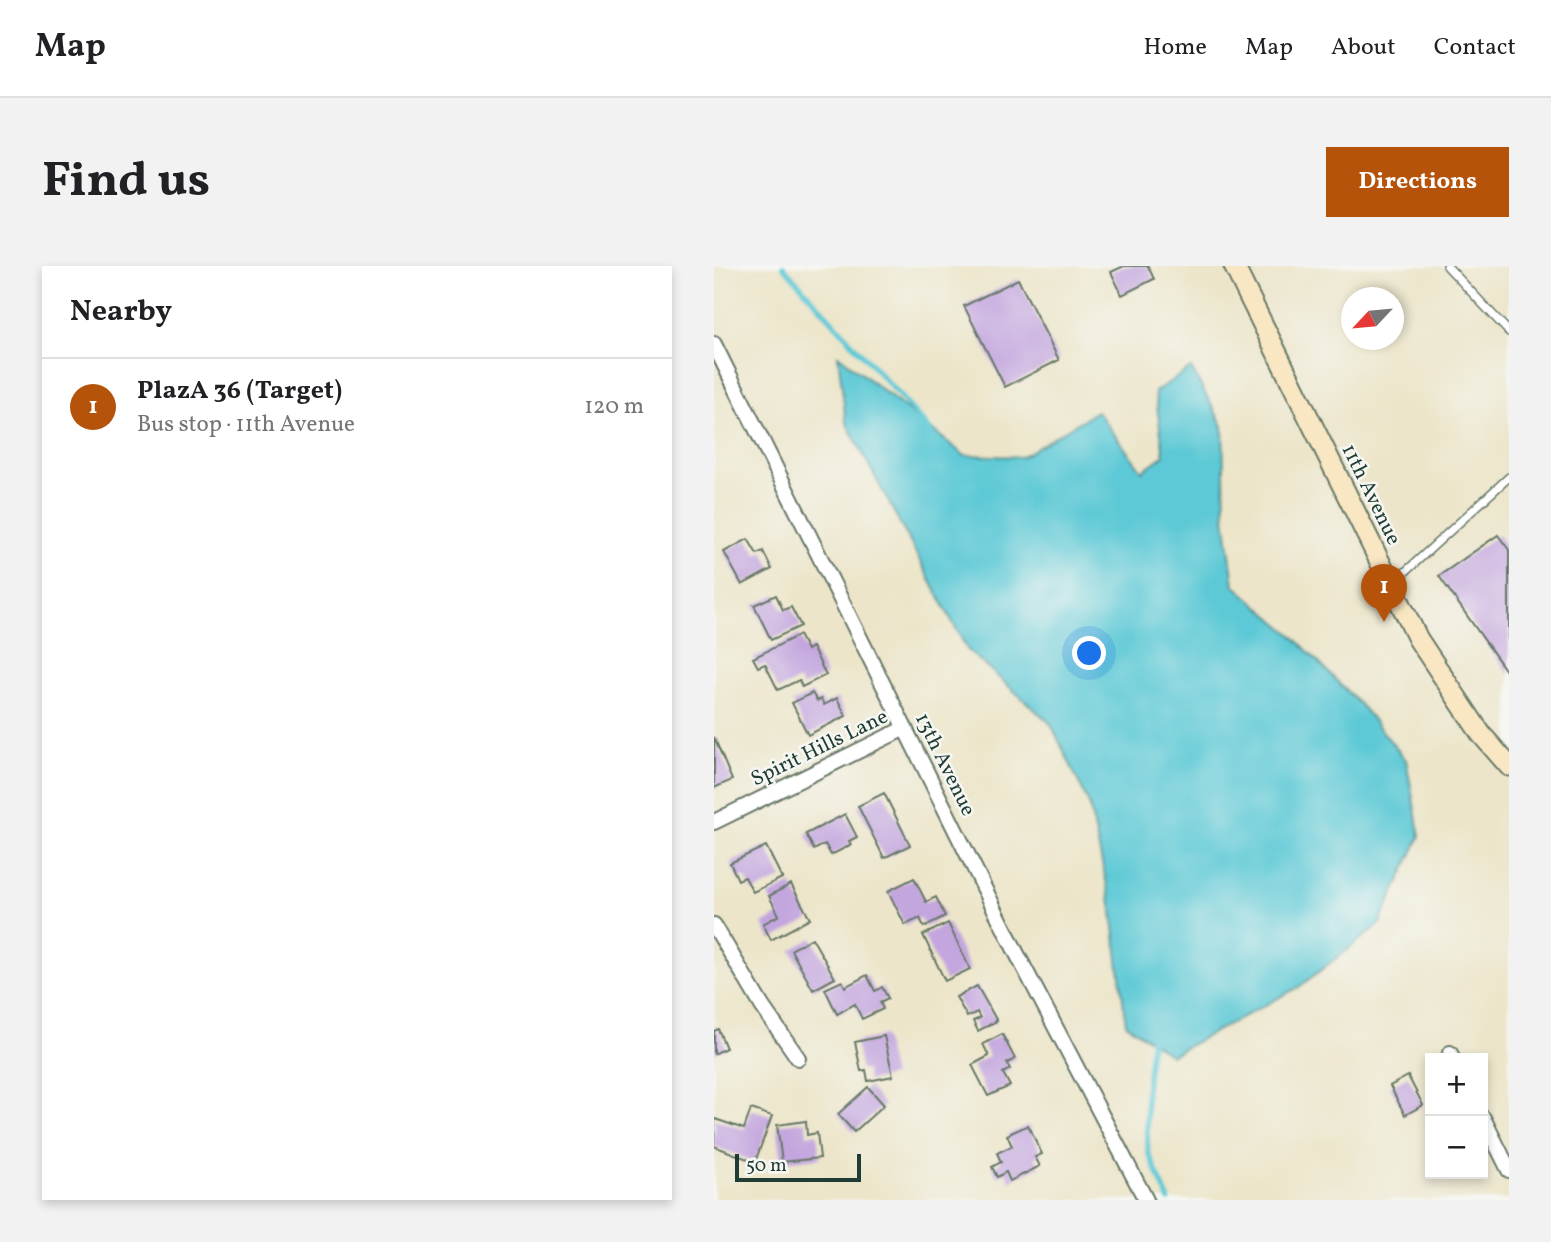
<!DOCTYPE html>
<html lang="en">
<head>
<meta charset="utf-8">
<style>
	:root { --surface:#fff; --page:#f2f2f2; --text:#202124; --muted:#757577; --line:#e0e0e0; --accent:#b45309 }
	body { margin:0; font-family:Vollkorn,serif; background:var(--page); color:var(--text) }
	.controls { position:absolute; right:21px; bottom:21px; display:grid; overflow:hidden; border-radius:0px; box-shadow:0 4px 10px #0003 }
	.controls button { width:63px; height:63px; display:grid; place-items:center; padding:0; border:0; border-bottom:2px solid var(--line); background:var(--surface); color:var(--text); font:35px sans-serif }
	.compass { position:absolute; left:627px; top:21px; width:63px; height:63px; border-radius:50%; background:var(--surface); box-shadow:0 4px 10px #0003; rotate:244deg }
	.scale { position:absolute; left:21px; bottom:18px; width:126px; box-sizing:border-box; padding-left:7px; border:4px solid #1f3d34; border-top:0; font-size:19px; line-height:24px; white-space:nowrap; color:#1f3d34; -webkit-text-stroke:5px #f6f6f2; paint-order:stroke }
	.you { position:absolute; left:376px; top:388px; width:24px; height:24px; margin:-18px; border:5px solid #fff; border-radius:50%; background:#1a73e8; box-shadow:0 0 0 10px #1a73e833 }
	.badge { display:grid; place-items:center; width:46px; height:46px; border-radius:50%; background:var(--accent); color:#fff; font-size:23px; font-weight:700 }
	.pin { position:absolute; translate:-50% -58px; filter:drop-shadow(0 2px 4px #0008) }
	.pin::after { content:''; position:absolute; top:37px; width:24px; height:21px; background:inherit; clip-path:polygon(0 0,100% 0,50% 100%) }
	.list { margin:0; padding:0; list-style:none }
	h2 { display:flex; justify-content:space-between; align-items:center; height:91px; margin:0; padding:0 28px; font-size:30px }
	h2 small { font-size:23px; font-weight:400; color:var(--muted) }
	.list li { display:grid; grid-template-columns:46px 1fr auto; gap:21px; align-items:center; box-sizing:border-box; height:98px; padding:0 28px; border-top:2px solid var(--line) }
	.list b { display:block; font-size:26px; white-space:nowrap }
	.list p { margin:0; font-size:23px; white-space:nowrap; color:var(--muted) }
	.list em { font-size:23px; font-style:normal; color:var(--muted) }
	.map { position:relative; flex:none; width:795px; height:934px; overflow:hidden; border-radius:0px }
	header { display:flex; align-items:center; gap:42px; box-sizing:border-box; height:98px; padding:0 35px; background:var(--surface); border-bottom:2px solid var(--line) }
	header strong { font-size:33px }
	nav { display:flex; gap:38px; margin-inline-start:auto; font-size:24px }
	.intro { display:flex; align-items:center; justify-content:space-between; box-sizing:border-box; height:168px; padding:0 42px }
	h1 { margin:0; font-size:49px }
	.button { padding:18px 32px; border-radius:0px; background:var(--accent); color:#fff; font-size:24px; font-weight:700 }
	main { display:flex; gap:42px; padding:0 42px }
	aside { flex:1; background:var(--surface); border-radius:0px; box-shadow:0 4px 10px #0003 }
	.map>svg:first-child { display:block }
	.water { fill:#5dc9d6; stroke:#3e8385; stroke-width:2 }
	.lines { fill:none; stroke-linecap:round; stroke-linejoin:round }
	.stream { stroke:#5dc9d6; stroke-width:5 }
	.building { fill:#c3a6de }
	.lane-casing { stroke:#677868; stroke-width:10 }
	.street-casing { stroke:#677868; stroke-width:18 }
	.secondary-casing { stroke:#677868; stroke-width:23 }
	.lane { stroke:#fff; stroke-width:7 }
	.street { stroke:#fff; stroke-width:14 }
	.secondary { stroke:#f9e7c3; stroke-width:19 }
	.labels { text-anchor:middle; stroke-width:5; stroke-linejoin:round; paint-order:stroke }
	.street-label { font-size:21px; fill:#1f3d34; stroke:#f6f6f2 }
</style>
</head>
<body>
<header>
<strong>Map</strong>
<nav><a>Home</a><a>Map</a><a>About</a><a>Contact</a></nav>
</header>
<div class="intro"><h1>Find us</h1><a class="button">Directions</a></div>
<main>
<aside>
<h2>Nearby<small></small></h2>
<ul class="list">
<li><span class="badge">1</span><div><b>PlazA 36 (Target)</b><p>Bus stop · 11th Avenue</p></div><em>120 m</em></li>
</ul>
</aside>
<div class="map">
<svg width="795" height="934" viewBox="0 0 795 934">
	<rect width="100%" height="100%" fill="#f6f6f2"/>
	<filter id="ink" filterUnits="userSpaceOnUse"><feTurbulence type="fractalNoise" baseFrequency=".0143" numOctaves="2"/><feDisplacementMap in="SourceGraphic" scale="14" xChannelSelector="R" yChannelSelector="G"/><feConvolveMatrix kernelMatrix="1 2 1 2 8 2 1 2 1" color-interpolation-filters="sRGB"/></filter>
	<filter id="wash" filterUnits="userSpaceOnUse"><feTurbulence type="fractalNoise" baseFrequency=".00686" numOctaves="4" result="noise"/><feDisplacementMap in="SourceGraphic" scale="28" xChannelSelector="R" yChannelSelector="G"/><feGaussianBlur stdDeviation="1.57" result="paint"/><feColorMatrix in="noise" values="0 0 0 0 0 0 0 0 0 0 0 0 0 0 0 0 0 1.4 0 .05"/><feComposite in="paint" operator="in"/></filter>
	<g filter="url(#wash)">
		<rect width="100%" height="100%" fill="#ece5c9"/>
		<path class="water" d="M124 89 250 189 307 191 383 145 428 205 450 189 441 126 477 102 509 160 511 251 520 319 578 369 650 443 692 494 706 570 665 659 585 721 457 789 412 758 397 637 375 538 337 458 253 383 132 156Z"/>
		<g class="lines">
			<g class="stream">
				<path d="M69 0 217 165"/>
				<path d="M438 769 432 826 434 886 455 934"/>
			</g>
		</g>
		<g id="blocks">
			<g class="building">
				<path d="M410 0H434L440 13 408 29 397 6Z"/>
				<path d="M304 13 345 94 291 121 250 40Z"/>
				<path d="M784 269 795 284V409L725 310Z"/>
				<path d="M34 273 43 288 49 285 58 303 28 319 10 286Z"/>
				<path d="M62 329 69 344 77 341 87 360 57 374 40 339Z"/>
				<path d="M85 369 93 384 98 381 112 409 88 421 85 414 64 424 51 398 44 401 39 392Z"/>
				<path d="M98 427 103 435 107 433 110 439 123 432 132 450 94 469 78 437Z"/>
				<path d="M0 471 18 514 0 522Z"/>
				<path d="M170 527 196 579 170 592 144 540Z"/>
				<path d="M131 548 143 571 135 575 137 579 117 589 111 578 100 584 92 568Z"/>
				<path d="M52 580 68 612 39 626 31 611 24 614 16 597Z"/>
				<path d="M200 612 212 636 222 631 231 650 210 661 206 652 191 659 174 625Z"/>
				<path d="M77 618 96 653 57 674 49 658 65 649 55 630Z"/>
				<path d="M234 657 256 703 231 715 209 669Z"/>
				<path d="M98 672 121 712 99 724 77 684Z"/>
				<path d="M153 709 161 725 168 721 174 732 166 736 169 743 148 753 141 738 123 748 111 723 128 715 131 721Z"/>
				<path d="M263 720 283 755 264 765 259 755 266 752 263 746 253 751 242 731Z"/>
				<path d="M4 763 12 782 0 788V765Z"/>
				<path d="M288 768 301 793 293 797 296 803 289 807 296 820 274 830 258 799 275 790 269 778Z"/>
				<path d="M170 770 179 810 154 815 152 804 147 805 141 776Z"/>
				<path d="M694 810 709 839 691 849 676 820Z"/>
				<path d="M154 821 170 839 140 866 124 848Z"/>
				<path d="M37 843 58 850 41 896 0 880 1 853 30 863Z"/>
				<path d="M92 855 93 869 103 867 106 892 68 896 63 859Z"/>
				<path d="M314 859 328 888 321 891 326 900 296 915 292 906 283 911 278 901 287 896 283 887 298 880 293 869Z"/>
			</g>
		</g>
	</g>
	<g filter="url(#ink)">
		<use href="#blocks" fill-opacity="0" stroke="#677868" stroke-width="2"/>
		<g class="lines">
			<defs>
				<g id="lane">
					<path d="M733 0 795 66"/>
					<path d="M678 318 795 211"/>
				</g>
				<g id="street">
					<path d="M0 78 302 686 432 934"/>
					<path d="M0 556 191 462"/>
					<path d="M0 659 48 740 84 792"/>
					<path d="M736 787 738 792"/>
					<path d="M769 852 795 904"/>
				</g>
				<path id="secondary" d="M520 0 704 373 767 468 795 500"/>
			</defs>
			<use href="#lane" class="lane-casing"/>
			<use href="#street" class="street-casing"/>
			<use href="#secondary" class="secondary-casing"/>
			<use href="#lane" class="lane"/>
			<use href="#street" class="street"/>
			<use href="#secondary" class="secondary"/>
		</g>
	</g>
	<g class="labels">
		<g class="street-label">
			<text transform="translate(658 228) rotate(64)" y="7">11th Avenue</text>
			<text transform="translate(105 481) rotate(-26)" y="7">Spirit Hills Lane</text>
			<text transform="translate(232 498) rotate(64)" y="7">13th Avenue</text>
		</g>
	</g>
</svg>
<div class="controls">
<button>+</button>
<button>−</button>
</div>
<svg class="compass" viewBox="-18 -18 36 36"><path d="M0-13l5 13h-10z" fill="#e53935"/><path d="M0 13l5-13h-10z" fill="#757577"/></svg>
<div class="scale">50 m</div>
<div class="you"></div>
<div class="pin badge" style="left:670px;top:356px">1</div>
</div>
</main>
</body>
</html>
